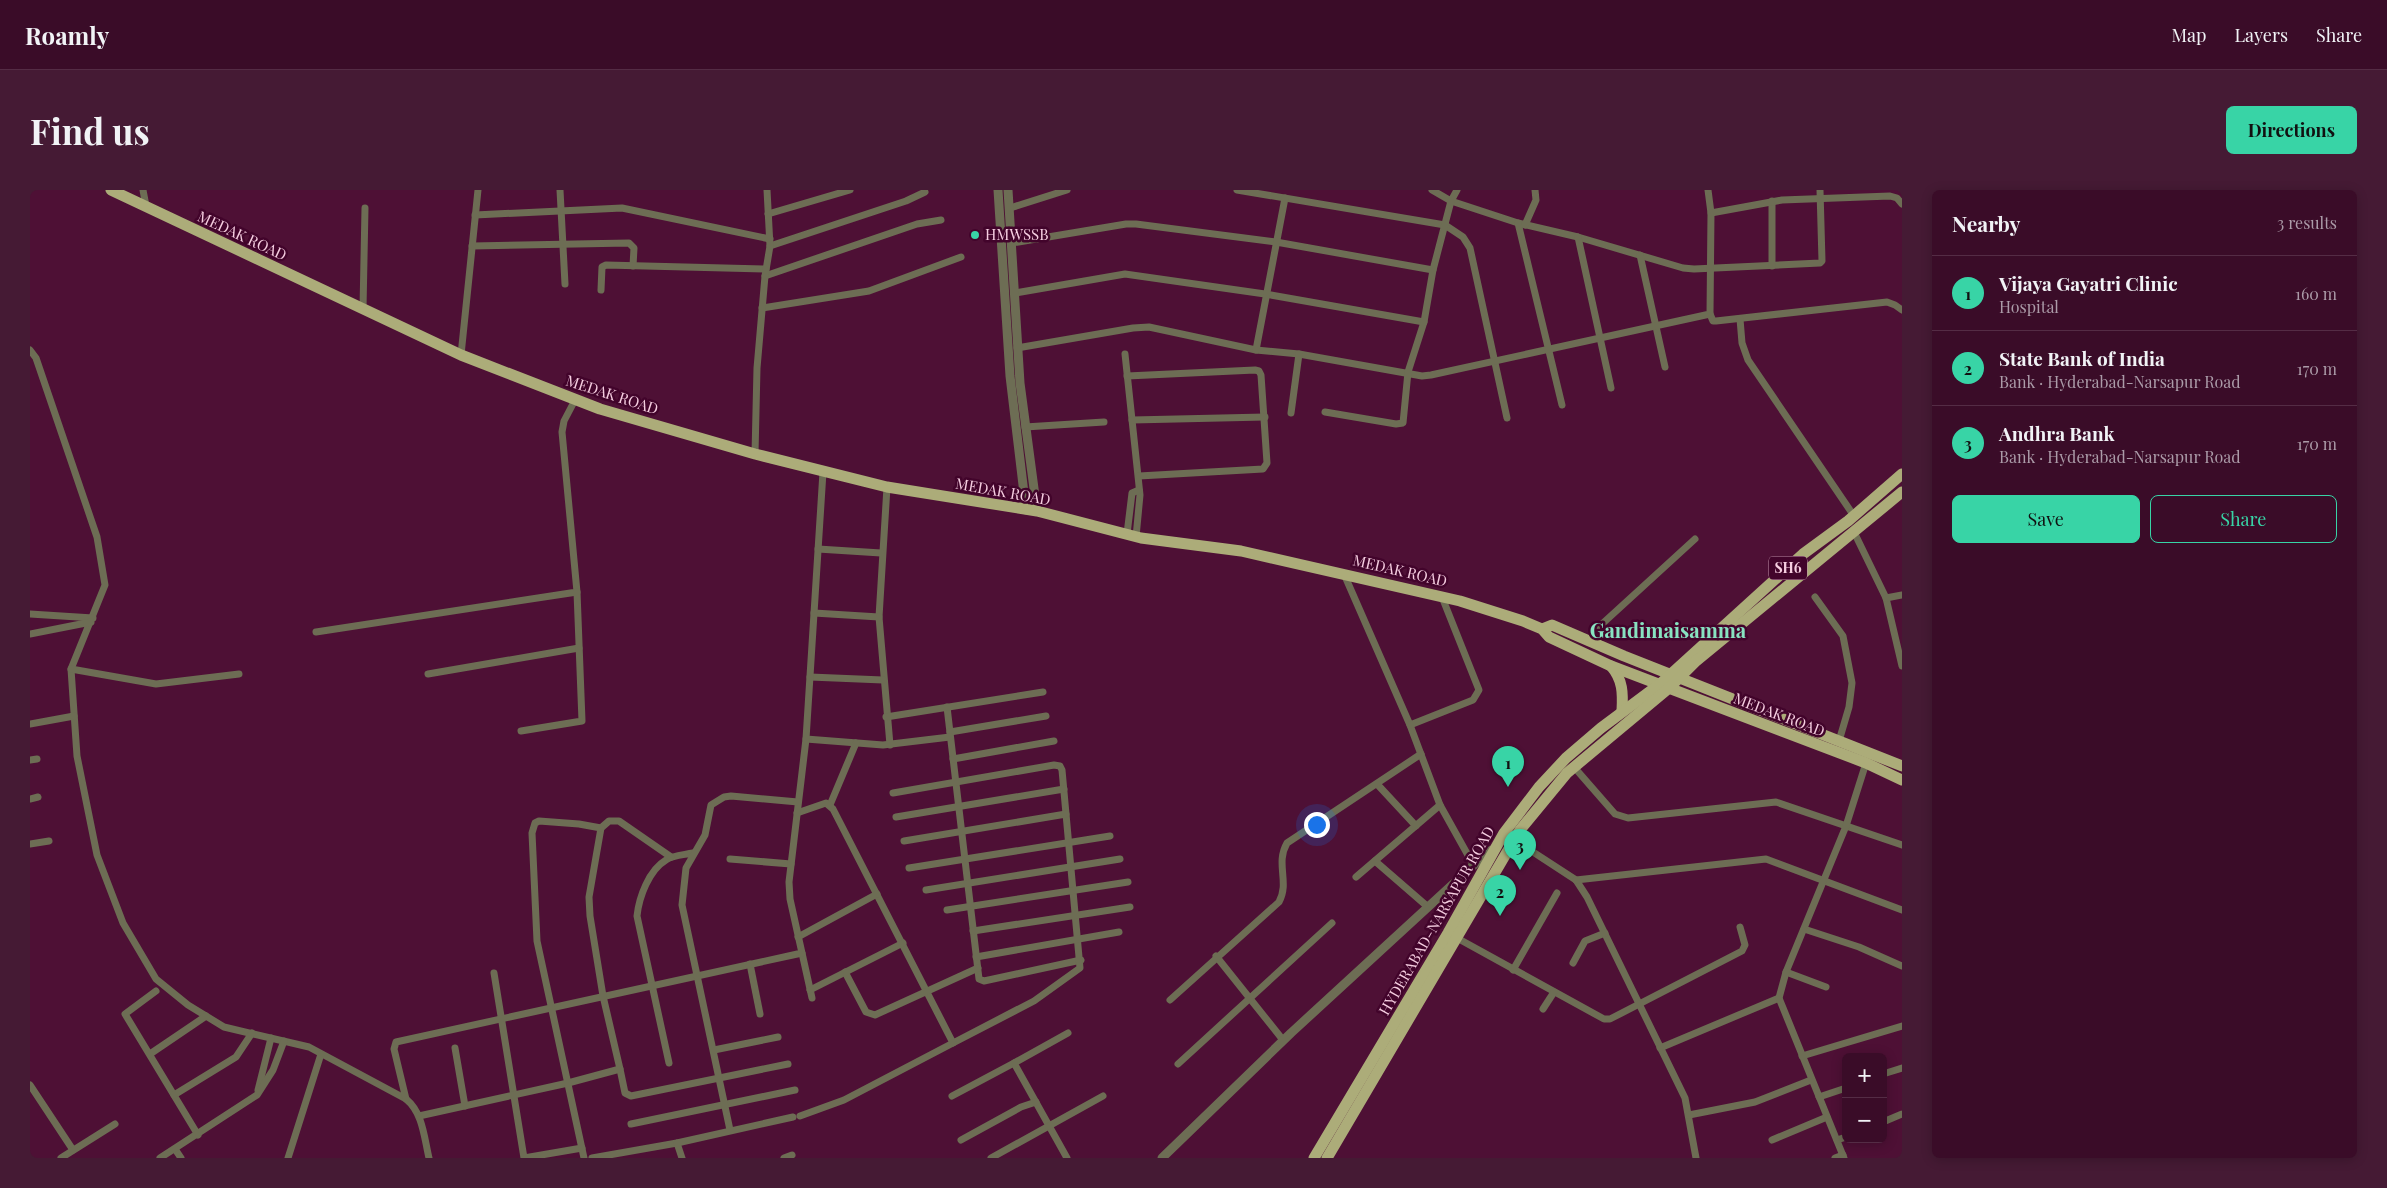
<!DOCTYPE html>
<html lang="en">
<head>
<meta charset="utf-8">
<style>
	:root { --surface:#3a0c28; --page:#451a34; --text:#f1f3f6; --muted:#ab9ba8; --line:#542c45; --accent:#38d4a6 }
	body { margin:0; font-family:"Playfair Display",serif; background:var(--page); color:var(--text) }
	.controls { position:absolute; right:15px; bottom:15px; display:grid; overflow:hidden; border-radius:8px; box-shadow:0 2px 12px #0003 }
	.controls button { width:45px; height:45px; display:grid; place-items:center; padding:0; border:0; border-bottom:1px solid var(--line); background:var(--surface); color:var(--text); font:25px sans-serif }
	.you { position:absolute; left:1286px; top:634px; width:18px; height:18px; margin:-12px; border:4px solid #fff; border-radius:50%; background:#1a73e8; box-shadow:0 0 0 8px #1a73e833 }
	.badge { display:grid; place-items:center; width:32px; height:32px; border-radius:50%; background:var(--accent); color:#111; font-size:16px; font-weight:700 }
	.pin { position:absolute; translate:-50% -41px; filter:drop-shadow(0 1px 2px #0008) }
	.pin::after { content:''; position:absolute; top:26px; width:18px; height:15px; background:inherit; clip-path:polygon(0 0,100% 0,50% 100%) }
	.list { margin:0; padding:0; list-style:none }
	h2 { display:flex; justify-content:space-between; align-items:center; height:65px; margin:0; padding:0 20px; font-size:21px }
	h2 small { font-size:16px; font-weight:400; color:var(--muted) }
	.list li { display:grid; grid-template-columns:32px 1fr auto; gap:15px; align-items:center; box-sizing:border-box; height:75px; padding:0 20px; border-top:1px solid var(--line) }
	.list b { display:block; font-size:19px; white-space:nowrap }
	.list p { margin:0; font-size:16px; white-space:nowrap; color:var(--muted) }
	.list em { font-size:16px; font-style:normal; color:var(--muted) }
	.actions { display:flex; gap:10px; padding:15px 20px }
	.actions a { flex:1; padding:11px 0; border:1px solid var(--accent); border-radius:8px; text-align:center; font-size:18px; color:var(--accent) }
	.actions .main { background:var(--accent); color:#111 }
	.map { position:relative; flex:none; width:1872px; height:968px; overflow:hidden; border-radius:8px }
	header { display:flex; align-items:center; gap:30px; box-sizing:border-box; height:70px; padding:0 25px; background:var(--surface); border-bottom:1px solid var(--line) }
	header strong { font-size:24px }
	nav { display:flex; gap:28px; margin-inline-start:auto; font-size:18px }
	.intro { display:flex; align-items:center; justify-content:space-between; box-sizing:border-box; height:120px; padding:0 30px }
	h1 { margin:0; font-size:35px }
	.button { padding:12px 22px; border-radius:8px; background:var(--accent); color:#111; font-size:18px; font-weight:700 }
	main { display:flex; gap:30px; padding:0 30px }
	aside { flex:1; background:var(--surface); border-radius:8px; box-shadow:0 2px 12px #0003 }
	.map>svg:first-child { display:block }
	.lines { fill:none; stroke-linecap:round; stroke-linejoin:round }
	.minor { stroke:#6d6d54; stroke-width:7 }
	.tertiary { stroke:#6d6d54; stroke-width:9 }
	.primary { stroke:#acac79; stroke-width:11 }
	.poi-dot { fill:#38d4a6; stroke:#42042b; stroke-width:2 }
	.labels { text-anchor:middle; stroke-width:5; stroke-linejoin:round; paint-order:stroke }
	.shield { fill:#42042b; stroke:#c091aa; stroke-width:1 }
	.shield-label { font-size:14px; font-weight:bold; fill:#f6cee1 }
	.poi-label { font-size:15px; fill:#f6cee1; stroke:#42042b; text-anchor:start }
	.street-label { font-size:15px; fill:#f6cee1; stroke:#42042b }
	.district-label { font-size:20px; font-weight:bold; fill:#88e3c1; stroke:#42042b }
</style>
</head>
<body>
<header>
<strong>Roamly</strong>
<nav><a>Map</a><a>Layers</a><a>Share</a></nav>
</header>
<div class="intro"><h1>Find us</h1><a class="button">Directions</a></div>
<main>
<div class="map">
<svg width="1872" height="968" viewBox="0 0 1872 968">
	<rect width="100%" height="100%" fill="#4e1035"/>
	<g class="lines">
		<g class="minor">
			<path d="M113 0 116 16"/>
			<path d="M530 0 535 94"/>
			<path d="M1207 0 1415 35 1433 47 1440 58 1477 228"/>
			<path d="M1402 0 1421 11 1488 33 1548 47 1653 78 1664 79 1790 73 1792 71 1790 0"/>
			<path d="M1678 0 1681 23"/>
			<path d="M1742 11V76"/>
			<path d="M980 18 1037 0"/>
			<path d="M738 24 820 0"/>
			<path d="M445 25 592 18 740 49"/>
			<path d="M1488 33 1532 215"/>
			<path d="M1495 35 1506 10 1505 0"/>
			<path d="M1548 47 1581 198"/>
			<path d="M982 53 1096 34H1106L1246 52 1403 80"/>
			<path d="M442 56 599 53 604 58 603 76"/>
			<path d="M740 56 876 11 895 2"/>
			<path d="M1610 65 1635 177"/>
			<path d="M735 86 887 34 911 30"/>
			<path d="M571 100 572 77 576 75 736 79"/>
			<path d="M985 103 1095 84 1235 104 1394 132"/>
			<path d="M732 118 839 101 931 67"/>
			<path d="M333 119 335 18"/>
			<path d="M1680 124 1683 131H1686L1857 112 1865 115 1872 120"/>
			<path d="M1710 129 1712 153 1718 170 1824 326"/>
			<path d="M987 158 1103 138 1119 137 1226 160 1269 164 1392 186 1401 185 1680 124 1681 23 1752 10 1860 6 1867 8 1872 14"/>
			<path d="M0 160 6 168 67 347 75 395 41 479 47 566 67 665 93 733 126 789 158 815 194 837 279 857 376 909C393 923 394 947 399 968"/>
			<path d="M1226 160 1255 8"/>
			<path d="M1095 164 1110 305 1106 347"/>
			<path d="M431 165 448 0"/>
			<path d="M1097 186 1225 180 1229 181 1231 185 1237 273 1233 279 1109 286"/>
			<path d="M1295 222 1366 234 1373 233 1378 182 1394 132 1403 80 1421 11 1427 0"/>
			<path d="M1261 223 1269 164"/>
			<path d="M1102 230 1235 227"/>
			<path d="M995 237 1074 232"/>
			<path d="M725 264 727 178 735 86 740 56 737 0"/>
			<path d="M857 297 849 427 860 555"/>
			<path d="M1824 342 1856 408 1872 476"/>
			<path d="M1097 344 1102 303 1109 300"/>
			<path d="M788 359 851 363"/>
			<path d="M1314 384 1380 535 1410 615 1444 676"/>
			<path d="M1785 407 1813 446 1822 493 1819 517 1809 551"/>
			<path d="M1856 408 1872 405"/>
			<path d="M784 423 849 427"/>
			<path d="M0 424 63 428"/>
			<path d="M286 442 547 402 532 242 534 231 545 210"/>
			<path d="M0 444 61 432"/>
			<path d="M1558 452 1572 434 1665 349"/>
			<path d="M41 479 126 494 209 484"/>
			<path d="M398 484 549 458"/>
			<path d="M780 487 853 490"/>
			<path d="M917 517 949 789 954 791 1051 770"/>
			<path d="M856 527 1013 502"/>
			<path d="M0 534 44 526"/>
			<path d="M1380 535 1443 510 1449 500 1412 407"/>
			<path d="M491 541 552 531 547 402"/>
			<path d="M920 542 1016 526"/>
			<path d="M776 549 853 555 920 547"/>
			<path d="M923 569 1024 551"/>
			<path d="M0 570 7 569"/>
			<path d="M1544 577 1585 624 1598 628 1746 612 1872 655"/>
			<path d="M1347 594 1386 636"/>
			<path d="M0 609 8 607"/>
			<path d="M800 615 826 553"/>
			<path d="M767 623 796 613 803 619 923 853 1004 811 1050 778 1032 580 1030 576 1024 575 863 603"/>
			<path d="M866 627 1034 599"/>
			<path d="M1483 649 1546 690 1557 707 1655 908 1666 968"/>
			<path d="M874 651 1036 624"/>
			<path d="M0 654 19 651"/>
			<path d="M700 669 761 674"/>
			<path d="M1345 671 1398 717"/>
			<path d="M879 678 1080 646"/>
			<path d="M1326 687 1410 615"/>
			<path d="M1546 690 1736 669 1872 720"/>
			<path d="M896 700 1090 669"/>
			<path d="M917 720 1098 692"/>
			<path d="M1774 739 1829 757 1872 776"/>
			<path d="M943 741 1100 717"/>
			<path d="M768 747 847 704"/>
			<path d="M1427 748 1574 829H1580L1712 761 1715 755 1710 737"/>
			<path d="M772 763 782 808"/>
			<path d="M1186 766 1253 850"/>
			<path d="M946 767 1089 742"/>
			<path d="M1543 773 1555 751 1575 743"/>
			<path d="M720 774 730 824"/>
			<path d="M1483 780 1527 703"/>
			<path d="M815 782 836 822 845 825 948 778"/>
			<path d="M1756 782 1796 797"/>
			<path d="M464 783 494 968 552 958"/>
			<path d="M780 800 873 753"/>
			<path d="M126 801 95 824 168 945"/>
			<path d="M1140 810 1249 712C1260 692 1245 674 1257 653L1391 564"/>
			<path d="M1513 819 1524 802"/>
			<path d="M425 858 435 916"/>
			<path d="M1630 858 1749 808"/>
			<path d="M684 860 748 847"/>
			<path d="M120 864 176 826"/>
			<path d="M1772 866 1872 836"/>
			<path d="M639 873 607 726C609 707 619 680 636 670 643 665 654 665 663 663"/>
			<path d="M984 873 1038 843"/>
			<path d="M1148 874 1302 733"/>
			<path d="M590 879 595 903 601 906 758 874"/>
			<path d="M1853 884 1872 878"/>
			<path d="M0 895 43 960"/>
			<path d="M228 900 241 848"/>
			<path d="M144 905 206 867 222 843"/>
			<path d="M922 906 984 873 1037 968"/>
			<path d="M1789 907 1816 898"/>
			<path d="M376 909 364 859 366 852 772 763 760 709 759 692 776 549 793 282"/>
			<path d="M1659 925 1725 912 1781 890"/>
			<path d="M389 926 538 893 590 879 573 806 560 726 559 707 571 638 579 631H589L641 667"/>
			<path d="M770 926 814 910 923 853"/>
			<path d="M1853 932 1872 924"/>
			<path d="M601 934 765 900"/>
			<path d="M700 940 652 715 656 678 675 645 681 615 694 607 701 606 768 612"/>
			<path d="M931 950 991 917 1006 912"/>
			<path d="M1742 950 1797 927"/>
			<path d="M1807 950 1816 947"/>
			<path d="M145 959 151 968"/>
			<path d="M31 968 85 934"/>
			<path d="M130 968 227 905 243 880 254 851"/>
			<path d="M258 968 291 864"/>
			<path d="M554 968 507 751 502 643 505 633 509 631 549 634 571 638"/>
			<path d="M562 968 647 953"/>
			<path d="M652 968 647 953 763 927"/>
			<path d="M754 968 762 965"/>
			<path d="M961 968 1073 906"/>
			<path d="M1805 968 1813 965"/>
			<path d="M1814 968 1749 808 1756 782 1816 636 1836 573"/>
		</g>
		<g class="tertiary">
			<path d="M968 0 980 186 996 320"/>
			<path d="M978 0 990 193 1007 321"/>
			<path d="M1132 968 1261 843 1459 661 1465 659"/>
		</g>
		<g class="primary">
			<path d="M81 0 431 165 570 219 725 264 857 297 1007 321 1111 348 1211 361 1430 411 1493 431 1512 439 1519 447 1581 476 1836 573 1872 590"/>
			<path d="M1512 439 1522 435 1594 466 1872 576"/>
			<path d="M1581 476C1593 490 1593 503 1592 521"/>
			<path d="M1284 968 1418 743 1474 643 1509 597 1536 568 1571 538 1630 494 1773 364 1818 331 1872 284"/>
			<path d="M1297 968 1490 640 1537 583 1639 498 1665 472 1872 302"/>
		</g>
	</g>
	<circle class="poi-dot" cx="945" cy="45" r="5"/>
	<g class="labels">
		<rect class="shield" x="1739" y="366.5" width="38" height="23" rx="4"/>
		<g class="shield-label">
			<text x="1758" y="383">SH6</text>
		</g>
		<g class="poi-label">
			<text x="955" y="50">HMWSSB</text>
		</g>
		<g class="street-label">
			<text transform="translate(212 46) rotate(25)" y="5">MEDAK ROAD</text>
			<text transform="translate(582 205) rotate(18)" y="5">MEDAK ROAD</text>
			<text transform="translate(973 302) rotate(10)" y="5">MEDAK ROAD</text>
			<text transform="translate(1370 381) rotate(13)" y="5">MEDAK ROAD</text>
			<text transform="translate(1749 525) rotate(21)" y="5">MEDAK ROAD</text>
			<text transform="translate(1407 731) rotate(-60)" y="5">HYDERABAD-NARSAPUR ROAD</text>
		</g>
		<g class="district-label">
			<text x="1638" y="448">Gandimaisamma</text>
		</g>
	</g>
</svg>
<div class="controls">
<button>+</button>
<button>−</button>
</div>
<div class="you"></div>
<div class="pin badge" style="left:1478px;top:597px">1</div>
<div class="pin badge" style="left:1470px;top:726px">2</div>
<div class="pin badge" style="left:1490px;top:680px">3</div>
</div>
<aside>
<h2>Nearby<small>3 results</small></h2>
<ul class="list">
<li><span class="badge">1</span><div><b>Vijaya Gayatri Clinic</b><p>Hospital</p></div><em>160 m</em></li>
<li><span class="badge">2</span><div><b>State Bank of India</b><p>Bank · Hyderabad-Narsapur Road</p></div><em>170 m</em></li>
<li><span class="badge">3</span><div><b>Andhra Bank</b><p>Bank · Hyderabad-Narsapur Road</p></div><em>170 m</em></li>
</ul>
<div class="actions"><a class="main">Save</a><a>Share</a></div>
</aside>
</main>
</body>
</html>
